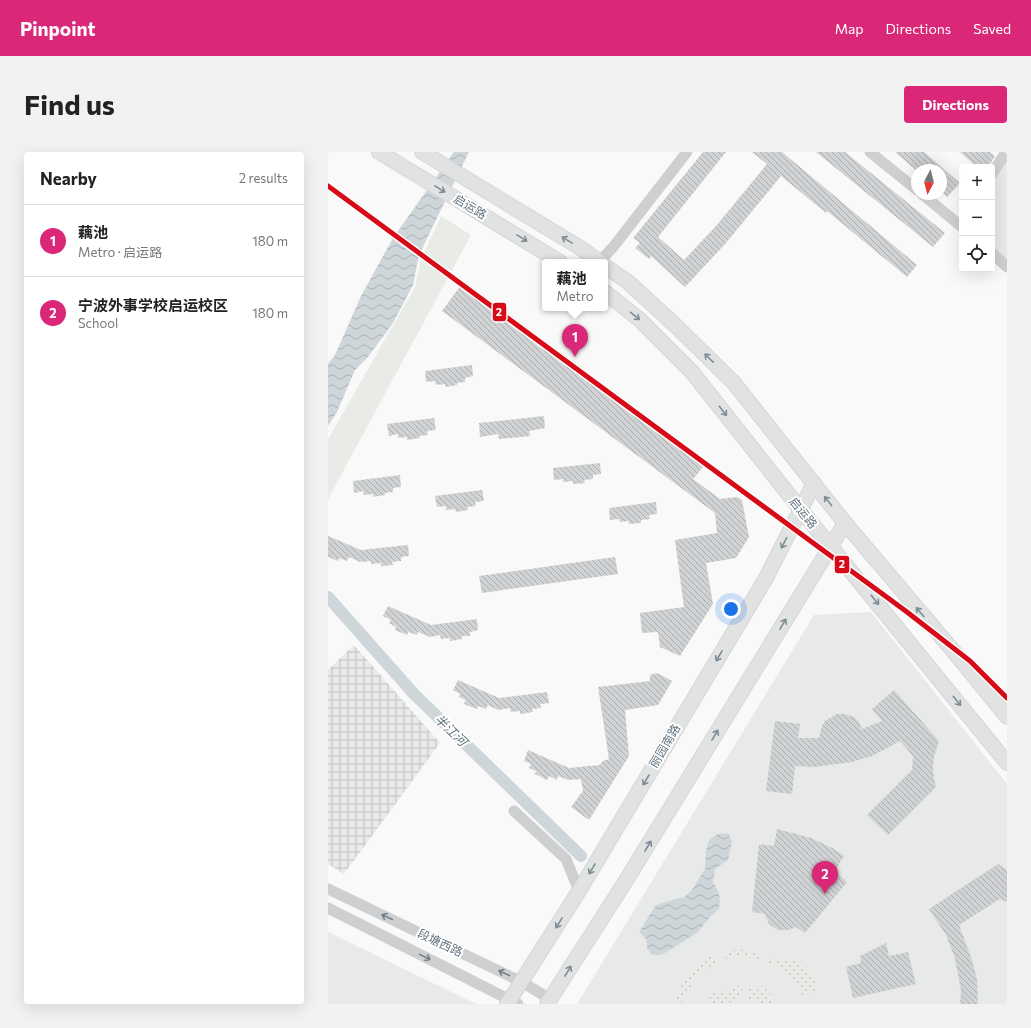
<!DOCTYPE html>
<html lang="en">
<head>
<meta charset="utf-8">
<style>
	:root { --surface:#fff; --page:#f2f2f2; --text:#222; --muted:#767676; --line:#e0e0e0; --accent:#db2777 }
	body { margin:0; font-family:Commissioner,"Noto Sans SC",sans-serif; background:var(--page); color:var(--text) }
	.controls { position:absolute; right:12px; top:12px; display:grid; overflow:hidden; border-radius:4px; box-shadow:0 4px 16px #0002 }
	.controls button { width:36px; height:36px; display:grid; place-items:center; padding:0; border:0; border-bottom:1px solid var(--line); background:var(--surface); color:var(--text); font:20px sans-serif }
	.compass { position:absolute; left:583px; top:12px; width:36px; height:36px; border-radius:50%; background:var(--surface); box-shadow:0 4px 16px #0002; rotate:187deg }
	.you { position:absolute; left:403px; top:457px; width:14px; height:14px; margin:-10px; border:3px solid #fff; border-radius:50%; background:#1a73e8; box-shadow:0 0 0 6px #1a73e833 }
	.badge { display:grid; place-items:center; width:26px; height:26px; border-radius:50%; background:var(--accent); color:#fff; font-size:13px; font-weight:700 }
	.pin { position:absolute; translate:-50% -33px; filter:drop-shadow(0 1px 2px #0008) }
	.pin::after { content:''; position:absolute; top:21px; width:14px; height:12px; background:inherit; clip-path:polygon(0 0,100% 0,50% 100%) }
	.popup { position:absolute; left:214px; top:107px; width:66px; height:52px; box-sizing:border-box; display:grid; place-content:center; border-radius:4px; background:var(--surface); filter:drop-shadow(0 1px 3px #0005); font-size:13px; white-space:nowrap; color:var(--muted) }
	.popup b { font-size:15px; color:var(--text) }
	.popup::after { content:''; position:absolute; left:50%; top:100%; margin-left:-8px; border:8px solid transparent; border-top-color:var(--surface) }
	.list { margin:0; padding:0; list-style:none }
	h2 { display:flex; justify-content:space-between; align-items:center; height:52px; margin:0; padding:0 16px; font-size:17px }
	h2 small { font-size:13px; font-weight:400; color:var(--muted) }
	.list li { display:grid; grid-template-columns:26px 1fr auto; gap:12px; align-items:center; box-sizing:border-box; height:72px; padding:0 16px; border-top:1px solid var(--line) }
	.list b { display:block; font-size:15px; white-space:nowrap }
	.list p { margin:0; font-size:13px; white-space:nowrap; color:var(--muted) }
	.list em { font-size:13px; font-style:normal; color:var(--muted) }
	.icon { flex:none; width:22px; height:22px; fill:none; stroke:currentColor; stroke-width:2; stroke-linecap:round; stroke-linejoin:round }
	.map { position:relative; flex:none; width:679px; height:852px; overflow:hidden; border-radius:4px }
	header { display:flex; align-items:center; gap:24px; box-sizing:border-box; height:56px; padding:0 20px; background:var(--accent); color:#fff }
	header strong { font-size:19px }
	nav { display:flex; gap:22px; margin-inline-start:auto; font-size:14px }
	.intro { display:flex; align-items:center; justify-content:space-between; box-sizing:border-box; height:96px; padding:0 24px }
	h1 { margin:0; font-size:28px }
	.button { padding:10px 18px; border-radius:4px; background:var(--accent); color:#fff; font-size:14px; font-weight:700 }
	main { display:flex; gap:24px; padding:0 24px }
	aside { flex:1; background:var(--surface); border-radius:4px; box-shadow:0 4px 16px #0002 }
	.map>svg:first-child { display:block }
	.built { fill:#e8e9e9 }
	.industrial { fill:url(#industrial-grid) }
	.grass { fill:url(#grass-dots) }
	.park { fill:#e8ebe6 }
	.water { fill:url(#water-waves) }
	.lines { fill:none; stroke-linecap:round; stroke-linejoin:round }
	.canal { stroke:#ced6d9; stroke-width:12 }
	.building { fill:url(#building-back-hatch) }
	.major-casing { stroke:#d5d6d7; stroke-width:16 }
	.minor { stroke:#cecfd0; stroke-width:11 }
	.major { stroke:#e1e2e2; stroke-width:14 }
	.metro-1-casing { stroke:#fff; stroke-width:8 }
	.metro-1 { stroke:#d60b17; stroke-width:5 }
	.oneway { stroke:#7e8c96 }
	.oneway2 { stroke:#707f8b }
	.labels { text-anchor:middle; stroke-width:4; stroke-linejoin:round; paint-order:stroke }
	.street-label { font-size:12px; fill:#657683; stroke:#fff }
	.water-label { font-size:13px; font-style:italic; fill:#60757c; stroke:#fff }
	.line-badge { stroke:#fff; stroke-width:1.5 }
	.badge-label { font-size:11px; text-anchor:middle; font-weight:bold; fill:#fff }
</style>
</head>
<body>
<header>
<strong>Pinpoint</strong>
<nav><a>Map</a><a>Directions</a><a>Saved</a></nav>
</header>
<div class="intro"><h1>Find us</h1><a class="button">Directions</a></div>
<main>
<aside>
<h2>Nearby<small>2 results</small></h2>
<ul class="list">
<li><span class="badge">1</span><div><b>藕池</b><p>Metro · 启运路</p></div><em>180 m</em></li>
<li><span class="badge">2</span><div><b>宁波外事学校启运校区</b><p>School</p></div><em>180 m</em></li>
</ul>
</aside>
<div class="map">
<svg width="679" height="852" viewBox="0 0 679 852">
	<defs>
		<pattern id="industrial-grid" width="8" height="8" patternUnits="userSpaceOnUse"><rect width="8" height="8" fill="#e8e9e9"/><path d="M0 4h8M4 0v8" fill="none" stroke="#c0c1c2"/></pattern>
		<pattern id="grass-dots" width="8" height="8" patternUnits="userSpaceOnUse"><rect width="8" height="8" fill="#e8ebe6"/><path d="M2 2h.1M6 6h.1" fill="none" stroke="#c0c3c0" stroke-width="1.8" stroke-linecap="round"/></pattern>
		<pattern id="water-waves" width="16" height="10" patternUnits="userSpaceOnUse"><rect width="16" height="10" fill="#ced6d9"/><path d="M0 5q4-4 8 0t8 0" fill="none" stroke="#abb2b5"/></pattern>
		<pattern id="building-back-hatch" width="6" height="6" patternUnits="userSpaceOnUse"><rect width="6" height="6" fill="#d0d2d3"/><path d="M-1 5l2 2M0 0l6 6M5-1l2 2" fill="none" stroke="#acafb1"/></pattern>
	</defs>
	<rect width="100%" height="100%" fill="#f9f9f9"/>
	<g class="built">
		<path d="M679 1V110L664 97V26Z"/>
		<path d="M543 460 679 632V852H249L486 463Z"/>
		<path d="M0 780 148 852H0Z"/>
	</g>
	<path class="industrial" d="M26 493 112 591 16 722 0 712V518Z"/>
	<g class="grass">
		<path d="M411 797 432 801 431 807 413 804 398 807 397 800Z"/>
		<path d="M385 802 388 811C366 824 365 830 353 852H347C356 824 361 818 385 802Z"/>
		<path d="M443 805 455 811 458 806 464 808 468 806 477 813 489 832 485 834 488 839 475 844C466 831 456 815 440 811Z"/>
		<path d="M415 833 413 846 406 848 400 852H378L385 840 390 844 400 837Z"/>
		<path d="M422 834 431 838 433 834 440 839 449 852H430L420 846Z"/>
	</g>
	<path class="park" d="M113 64 143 83 0 347V287L87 135 93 107Z"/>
	<g class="water">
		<path d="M126 0H141L91 103 85 133 65 171 40 205 27 218 9 260 0 274V212L7 203 33 144 65 86Z"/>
		<path d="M400 681 404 689 400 708 387 717 385 730 391 741 392 749 391 757 382 765 370 780 345 796 335 802 328 803 323 802 319 796 318 787 311 780 328 753 356 745 364 738 377 717 378 699 381 688 390 682Z"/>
	</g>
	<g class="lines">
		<path class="canal" d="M0 445 86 542 253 704"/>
	</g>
	<g class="building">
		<path d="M375 0H398L330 85 356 108 388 74 439 12 424 0H454L589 113 579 125 499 59 498 61 453 24 398 91 357 135 323 104 321 107 307 96 312 91 305 86Z"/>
		<path d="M488 0H517L617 81 605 95Z"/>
		<path d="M567 0H596L632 31 619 45 613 39V18H588Z"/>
		<path d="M632 0H662L667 4 660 15H649Z"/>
		<path d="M136 129 352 289 377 309 376 314 365 327 392 347 409 345 414 348 421 385 408 406 378 411 385 452 352 504 332 495 330 480 314 481 312 461 356 455 347 388 389 381 387 361 114 159Z"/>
		<path d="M144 213 145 224 137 226V230L129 231V233L117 235V232L108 233 107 229 98 230 97 219Z"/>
		<path d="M216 264 217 276 201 279 202 284 171 287 170 282 152 285 151 271Z"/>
		<path d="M106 266 108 278 99 279 100 283 91 284 92 286 79 288V285L70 286V282L61 284 59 272Z"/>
		<path d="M272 311 273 322 265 323V327L256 328 257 331 245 332V329L235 330V327L226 328 225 316Z"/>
		<path d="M72 323 73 335 65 336V340L57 341V343L45 345V342L36 343 35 339 26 341 25 329Z"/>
		<path d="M154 338 156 349 147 350 148 354 139 355 140 358 128 360 127 357 118 358V354L109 355 107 344Z"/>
		<path d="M328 350 329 362 321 363 322 367 313 368V371L301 372V369L292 370 291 367 282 368 281 356Z"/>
		<path d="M0 384 33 398 80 393 81 404 73 405V409L64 410 65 413 53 414V411L43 412V409L32 410 21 405 19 409 11 406 10 409 0 405Z"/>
		<path d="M287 405 290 422 154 441 151 424Z"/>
		<path d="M60 454 103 473 149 467 150 478 142 480V484H134V487L122 489V486L113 487 112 483 102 485 90 480 89 483 80 480 79 483 67 478 68 475 61 471 63 468 55 464Z"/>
		<path d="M329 521 344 529 330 553 297 558 301 604 261 668 243 655 255 639 253 627 240 628 230 624 229 628 221 624 219 628 207 622 208 619 201 616 203 612 196 609 200 598 241 616 272 613 275 609 281 607 270 535 322 529V523Z"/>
		<path d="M130 528 171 546 219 540 221 551 212 552 213 556 204 557 205 560 192 562V559L183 560 182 556 170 558 160 553 158 557 150 554 149 557 136 552 138 548 131 545 132 542 125 538Z"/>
		<path d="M566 538 611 589 606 605 605 616 606 627 608 635 560 683 539 663 584 618 585 604 572 589 544 604 524 610 486 615 467 614 464 642 438 639 447 569 472 572 470 586H491L494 574 497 569 509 562H516L526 565 531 570 534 577 554 569 544 557Z"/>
		<path d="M449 677 483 686 506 697 516 704 507 719 519 730 477 781 468 775 461 778H450L441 772 437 762 424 760 431 692 446 694Z"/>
		<path d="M670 712 679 718V750L672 747 631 773 643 805 649 827 650 852H632L633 839 627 807 618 783 601 757Z"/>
		<path d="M558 791 561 804 580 800 588 832 525 846 518 815 533 811 532 804Z"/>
	</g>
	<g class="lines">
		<defs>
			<g id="major">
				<path d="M51 0 232 110"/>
				<path d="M94 0 251 95 272 110"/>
				<path d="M277 114 300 130 348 174 406 231 517 371 627 501 679 565"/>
				<path d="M277 140 312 168 364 220 473 358 679 611"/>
				<path d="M179 852 251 739 438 426 486 331"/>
				<path d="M219 852 299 727 517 371"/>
			</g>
		</defs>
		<use href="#major" class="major-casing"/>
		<g class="minor">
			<path d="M542 0 589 38"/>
			<path d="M664 22 678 0"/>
			<path d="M594 42 634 75"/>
			<path d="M664 101 679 115"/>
			<path d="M271 110 286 94 359 0"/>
			<path d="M186 659 238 707 251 739"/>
			<path d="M0 737 194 830 222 847"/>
			<path d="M0 756 190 852"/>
		</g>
		<use href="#major" class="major"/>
		<defs>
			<path id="metro-1" d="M0 34 579 460 642 509 679 546"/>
		</defs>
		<use href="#metro-1" class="metro-1-casing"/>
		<use href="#metro-1" class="metro-1"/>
	</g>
	<defs><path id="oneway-shaft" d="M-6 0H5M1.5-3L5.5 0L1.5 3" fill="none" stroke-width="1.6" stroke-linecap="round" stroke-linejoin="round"/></defs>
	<g class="oneway">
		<use href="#oneway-shaft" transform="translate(112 37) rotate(31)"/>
		<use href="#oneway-shaft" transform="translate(194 86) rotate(32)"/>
		<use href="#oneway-shaft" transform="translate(239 88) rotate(-149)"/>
		<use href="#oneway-shaft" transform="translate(307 164) rotate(39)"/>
		<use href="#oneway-shaft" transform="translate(381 206) rotate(-135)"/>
		<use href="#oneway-shaft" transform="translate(395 259) rotate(52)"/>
		<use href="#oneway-shaft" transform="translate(500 349) rotate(-128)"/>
		<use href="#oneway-shaft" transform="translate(456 391) rotate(117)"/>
		<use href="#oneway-shaft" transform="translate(547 448) rotate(51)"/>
		<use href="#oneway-shaft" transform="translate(592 460) rotate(-130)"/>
		<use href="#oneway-shaft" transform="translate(455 472) rotate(-59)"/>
		<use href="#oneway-shaft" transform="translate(391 504) rotate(121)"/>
		<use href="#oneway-shaft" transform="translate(629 549) rotate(51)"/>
		<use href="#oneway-shaft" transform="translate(387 583) rotate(-59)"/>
		<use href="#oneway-shaft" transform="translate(318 628) rotate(121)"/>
		<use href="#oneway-shaft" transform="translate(320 694) rotate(-59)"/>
		<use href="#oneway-shaft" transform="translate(264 717) rotate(121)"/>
		<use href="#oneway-shaft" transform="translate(231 771) rotate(122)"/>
		<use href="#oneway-shaft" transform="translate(240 819) rotate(-58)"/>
	</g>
	<g class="oneway2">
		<use href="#oneway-shaft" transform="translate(59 765) rotate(-155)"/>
		<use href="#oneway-shaft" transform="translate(97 805) rotate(26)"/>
		<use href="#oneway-shaft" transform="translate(176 821) rotate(-155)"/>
	</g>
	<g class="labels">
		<g class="street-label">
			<text transform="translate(142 55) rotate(31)" y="4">启运路</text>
			<text transform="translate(475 361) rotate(51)" y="4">启运路</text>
			<text transform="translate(337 594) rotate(-59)" y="4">丽园南路</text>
			<text transform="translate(112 791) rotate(25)" y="4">段塘西路</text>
		</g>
		<g class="water-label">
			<text transform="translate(123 578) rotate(44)" y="5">半江河</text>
		</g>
	</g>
	<g class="line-badge">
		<rect x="164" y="150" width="15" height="20" rx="4" fill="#d60b17"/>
		<rect x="506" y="403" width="16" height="19" rx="4" fill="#d60b17"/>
	</g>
	<g class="badge-label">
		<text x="171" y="164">2</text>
		<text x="514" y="416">2</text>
	</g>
</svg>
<div class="controls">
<button>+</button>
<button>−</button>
<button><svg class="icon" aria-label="locate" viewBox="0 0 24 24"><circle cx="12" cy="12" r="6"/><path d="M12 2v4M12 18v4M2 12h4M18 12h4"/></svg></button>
</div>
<svg class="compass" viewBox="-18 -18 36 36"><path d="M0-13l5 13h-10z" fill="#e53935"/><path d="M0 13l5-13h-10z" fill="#767676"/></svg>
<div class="you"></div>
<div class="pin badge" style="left:247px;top:205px">1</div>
<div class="popup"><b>藕池</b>Metro</div>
<div class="pin badge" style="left:497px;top:742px">2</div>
</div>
</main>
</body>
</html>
